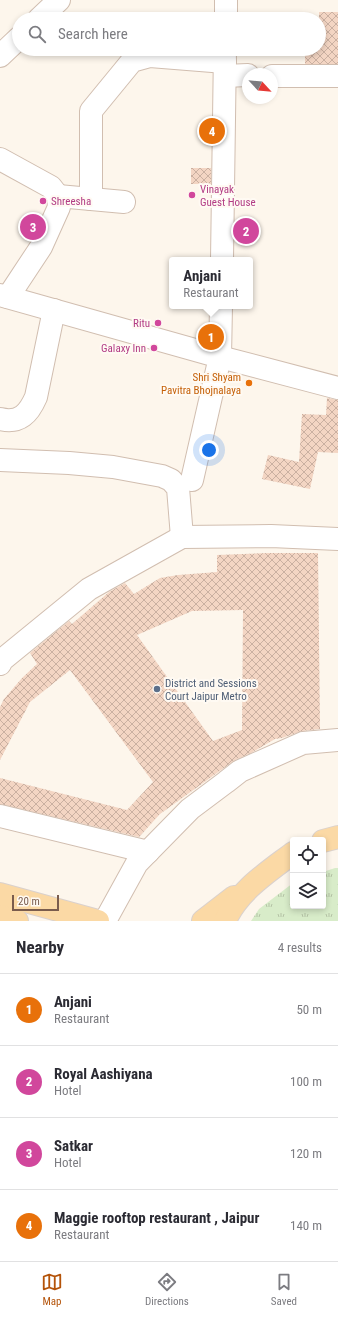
<!DOCTYPE html>
<html lang="en">
<head>
<meta charset="utf-8">
<style>
	:root { --surface:#fff; --page:#f2f2f3; --text:#2b2b33; --muted:#7c7c81; --line:#e1e1e2; --accent:#b45309 }
	body { margin:0; font-family:"Roboto Condensed",sans-serif; background:var(--page); color:var(--text) }
	.controls { position:absolute; right:12px; bottom:12px; display:grid; overflow:hidden; border-radius:4px; box-shadow:0 2px 6px #0003 }
	.controls button { width:36px; height:36px; display:grid; place-items:center; padding:0; border:0; border-bottom:1px solid var(--line); background:var(--surface); color:var(--text); font:20px sans-serif }
	.compass { position:absolute; left:242px; top:68px; width:36px; height:36px; border-radius:50%; background:var(--surface); box-shadow:0 2px 6px #0003; rotate:116deg }
	.scale { position:absolute; left:12px; bottom:10px; width:47px; box-sizing:border-box; padding-left:4px; border:2px solid #7a5c4d; border-top:0; font-size:11px; line-height:14px; white-space:nowrap; color:#7a5c4d; -webkit-text-stroke:3px #fffaf3; paint-order:stroke }
	.you { position:absolute; left:209px; top:450px; width:14px; height:14px; margin:-10px; border:3px solid #fff; border-radius:50%; background:#1a73e8; box-shadow:0 0 0 6px #1a73e833 }
	.badge { display:grid; place-items:center; width:26px; height:26px; border-radius:50%; background:var(--accent); color:#fff; font-size:13px; font-weight:700 }
	.pin { position:absolute; translate:-50% -50%; border:2px solid #fff; box-shadow:0 1px 4px #0006 }
	.popup { position:absolute; left:169px; top:257px; width:84px; height:52px; box-sizing:border-box; display:grid; place-content:center; border-radius:4px; background:var(--surface); filter:drop-shadow(0 1px 3px #0005); font-size:13px; white-space:nowrap; color:var(--muted) }
	.popup b { font-size:15px; color:var(--text) }
	.popup::after { content:''; position:absolute; left:50%; top:100%; margin-left:-8px; border:8px solid transparent; border-top-color:var(--surface) }
	.list { margin:0; padding:0; list-style:none }
	h2 { display:flex; justify-content:space-between; align-items:center; height:52px; margin:0; padding:0 16px; font-size:17px }
	h2 small { font-size:13px; font-weight:400; color:var(--muted) }
	.list li { display:grid; grid-template-columns:26px 1fr auto; gap:12px; align-items:center; box-sizing:border-box; height:72px; padding:0 16px; border-top:1px solid var(--line) }
	.list b { display:block; font-size:15px; white-space:nowrap }
	.list p { margin:0; font-size:13px; white-space:nowrap; color:var(--muted) }
	.list em { font-size:13px; font-style:normal; color:var(--muted) }
	.icon { flex:none; width:22px; height:22px; fill:none; stroke:currentColor; stroke-width:2; stroke-linecap:round; stroke-linejoin:round }
	.map { position:relative; flex:none; width:338px; height:921px; overflow:hidden }
	.search { position:absolute; background:var(--surface); box-shadow:0 2px 6px #0003; left:12px; right:12px; top:12px; height:44px; display:flex; align-items:center; gap:10px; box-sizing:border-box; padding:0 14px; border-radius:22px; color:var(--muted); font-size:15px }
	.sheet { height:340px; background:var(--surface) }
	nav { display:flex; justify-content:space-around; align-items:center; box-sizing:border-box; height:56px; border-top:1px solid var(--line); background:var(--surface); font-size:11px; color:var(--muted) }
	nav a { display:grid; justify-items:center; gap:2px }
	nav .on { color:var(--accent) }
	.map>svg:first-child { display:block }
	.park { fill:url(#park-tufts) }
	.building { fill:url(#building-cross-hatch); fill-rule:evenodd }
	.lines { fill:none; stroke-linecap:round; stroke-linejoin:round }
	.minor-casing { stroke:#d1beb0; stroke-width:24 }
	.major-casing { stroke:#dad1cd; stroke-width:24 }
	.minor { stroke:#fff; stroke-width:22 }
	.major { stroke:#fbd9a5; stroke-width:22 }
	.hotel-dot { fill:#d1479c; stroke:#fffaf3; stroke-width:1.5 }
	.food-dot { fill:#e8710a; stroke:#fffaf3; stroke-width:1.5 }
	.service-dot { fill:#5c6f8a; stroke:#fffaf3; stroke-width:1.5 }
	.labels { text-anchor:middle; stroke-width:4; stroke-linejoin:round; paint-order:stroke }
	.hotel-label { font-size:11px; fill:#b23c85; stroke:#fffaf3; text-anchor:start }
	.food-label { font-size:11px; fill:#c56008; stroke:#fffaf3; text-anchor:end }
	.service-label { font-size:11px; fill:#4e5e75; stroke:#fffaf3; text-anchor:start }
</style>
</head>
<body>
<div class="map">
<svg width="338" height="921" viewBox="0 0 338 921">
	<defs>
		<pattern id="park-tufts" width="24" height="20" patternUnits="userSpaceOnUse"><rect width="24" height="20" fill="#d8ecc9"/><path d="M3 7l-1-3M5 7V3M7 7l1-3M15 17l-1-3M17 17v-4M19 17l1-3" fill="none" stroke="#b4c2a5"/></pattern>
		<pattern id="building-cross-hatch" width="8" height="8" patternUnits="userSpaceOnUse"><rect width="8" height="8" fill="#f3d5c3"/><path d="M0 0l8 8M0 8l8-8" fill="none" stroke="#cab0a1"/></pattern>
	</defs>
	<rect width="100%" height="100%" fill="#fdf6ec"/>
	<path class="park" d="M335 868H338V921H251L259 909 293 883V906H323V872Z"/>
	<g class="building">
		<path d="M319 12H338V64H305V49H319Z"/>
		<rect x="191" y="168" width="20" height="16"/>
		<path d="M327 398 338 400V453L318 452 310 489 262 479 268 455 299 462 302 414 326 415Z"/>
		<path d="M268 553H318L320 729 302 731 282 738 275 739 251 753 235 760 160 814 139 837 0 804V778L127 810 153 782 70 670 30 702 0 760V707L4 699 22 678 37 664 30 653 69 621 72 624 109 592 125 583 134 594 160 578 178 575 217 572V555ZM243 610 242 730 213 741 137 635 192 611Z"/>
	</g>
	<g class="lines">
		<defs>
			<g id="minor">
				<path d="M39 19 59 0"/>
				<path d="M226 19V0"/>
				<path d="M0 56 19 38"/>
				<path d="M225 76 248 75"/>
				<path d="M272 76H338"/>
				<path d="M0 159 51 187 58 196 59 207 41 247 8 297"/>
				<path d="M58 196 124 202"/>
				<path d="M91 199V111L132 61 150 56 225 62"/>
				<path d="M222 260 225 49"/>
				<path d="M0 295 220 357 338 388"/>
				<path d="M0 419C20 424 29 413 36 397L54 310"/>
				<path d="M0 460 69 463 113 467 162 476 171 480 178 488 182 537"/>
				<path d="M192 480 220 357 221 306"/>
				<path d="M0 664 2 660 89 589 182 537 271 536 338 539"/>
				<path d="M0 816 148 852"/>
				<path d="M105 921 137 863 190 809 226 782 240 771 303 743 338 740"/>
			</g>
			<g id="major">
				<path d="M323 841 338 837"/>
				<path d="M0 894 98 921"/>
				<path d="M0 916 17 921"/>
				<path d="M203 921 234 897"/>
				<path d="M225 921C238 891 268 872 293 853"/>
			</g>
		</defs>
		<use href="#minor" class="minor-casing"/>
		<use href="#major" class="major-casing"/>
		<use href="#minor" class="minor"/>
		<use href="#major" class="major"/>
	</g>
	<g class="hotel-dot">
		<circle cx="192" cy="195" r="4"/>
		<circle cx="43" cy="201" r="4"/>
		<circle cx="158" cy="323" r="4"/>
		<circle cx="154" cy="348" r="4"/>
	</g>
	<circle class="food-dot" cx="249" cy="383" r="4"/>
	<circle class="service-dot" cx="157" cy="689" r="4"/>
	<g class="labels">
		<g class="hotel-label">
			<text x="200" y="193">Vinayak<tspan x="200" dy="13">Guest House</tspan></text>
			<text x="51" y="205">Shreesha</text>
			<text x="150" y="327" text-anchor="end">Ritu</text>
			<text x="146" y="352" text-anchor="end">Galaxy Inn</text>
		</g>
		<g class="food-label">
			<text x="241" y="381">Shri Shyam<tspan x="241" dy="13">Pavitra Bhojnalaya</tspan></text>
		</g>
		<g class="service-label">
			<text x="165" y="687">District and Sessions<tspan x="165" dy="13">Court Jaipur Metro</tspan></text>
		</g>
	</g>
</svg>
<div class="controls">
<button><svg class="icon" aria-label="locate" viewBox="0 0 24 24"><circle cx="12" cy="12" r="6"/><path d="M12 2v4M12 18v4M2 12h4M18 12h4"/></svg></button>
<button><svg class="icon" aria-label="layers" viewBox="0 0 24 24"><path d="M12 4l9 5-9 5-9-5zM3 14l9 5 9-5"/></svg></button>
</div>
<svg class="compass" viewBox="-18 -18 36 36"><path d="M0-13l5 13h-10z" fill="#e53935"/><path d="M0 13l5-13h-10z" fill="#7c7c81"/></svg>
<div class="scale">20 m</div>
<div class="you"></div>
<div class="pin badge" style="left:211px;top:337px;background:#e8710a">1</div>
<div class="popup"><b>Anjani</b>Restaurant</div>
<div class="pin badge" style="left:246px;top:231px;background:#d1479c">2</div>
<div class="pin badge" style="left:33px;top:227px;background:#d1479c">3</div>
<div class="pin badge" style="left:212px;top:131px;background:#e8710a">4</div>
<div class="search"><svg class="icon" aria-label="search" viewBox="0 0 24 24"><circle cx="10" cy="10" r="6"/><path d="M15 15l6 6"/></svg>Search here</div>
</div>
<section class="sheet">
<h2>Nearby<small>4 results</small></h2>
<ul class="list">
<li><span class="badge" style="background:#e8710a">1</span><div><b>Anjani</b><p>Restaurant</p></div><em>50 m</em></li>
<li><span class="badge" style="background:#d1479c">2</span><div><b>Royal Aashiyana</b><p>Hotel</p></div><em>100 m</em></li>
<li><span class="badge" style="background:#d1479c">3</span><div><b>Satkar</b><p>Hotel</p></div><em>120 m</em></li>
<li><span class="badge" style="background:#e8710a">4</span><div><b>Maggie rooftop restaurant , Jaipur</b><p>Restaurant</p></div><em>140 m</em></li>
</ul>
</section>
<nav>
<a class="on"><svg class="icon" aria-label="map" viewBox="0 0 24 24"><path d="M3 6l6-2 6 2 6-2v14l-6 2-6-2-6 2zM9 4v14M15 6v14"/></svg>Map</a>
<a><svg class="icon" aria-label="directions" viewBox="0 0 24 24"><path d="M12 3l9 9-9 9-9-9zM9 14v-3h6M13 9l2 2-2 2"/></svg>Directions</a>
<a><svg class="icon" aria-label="saved" viewBox="0 0 24 24"><path d="M7 4h10v16l-5-4-5 4z"/></svg>Saved</a>
</nav>
</body>
</html>
